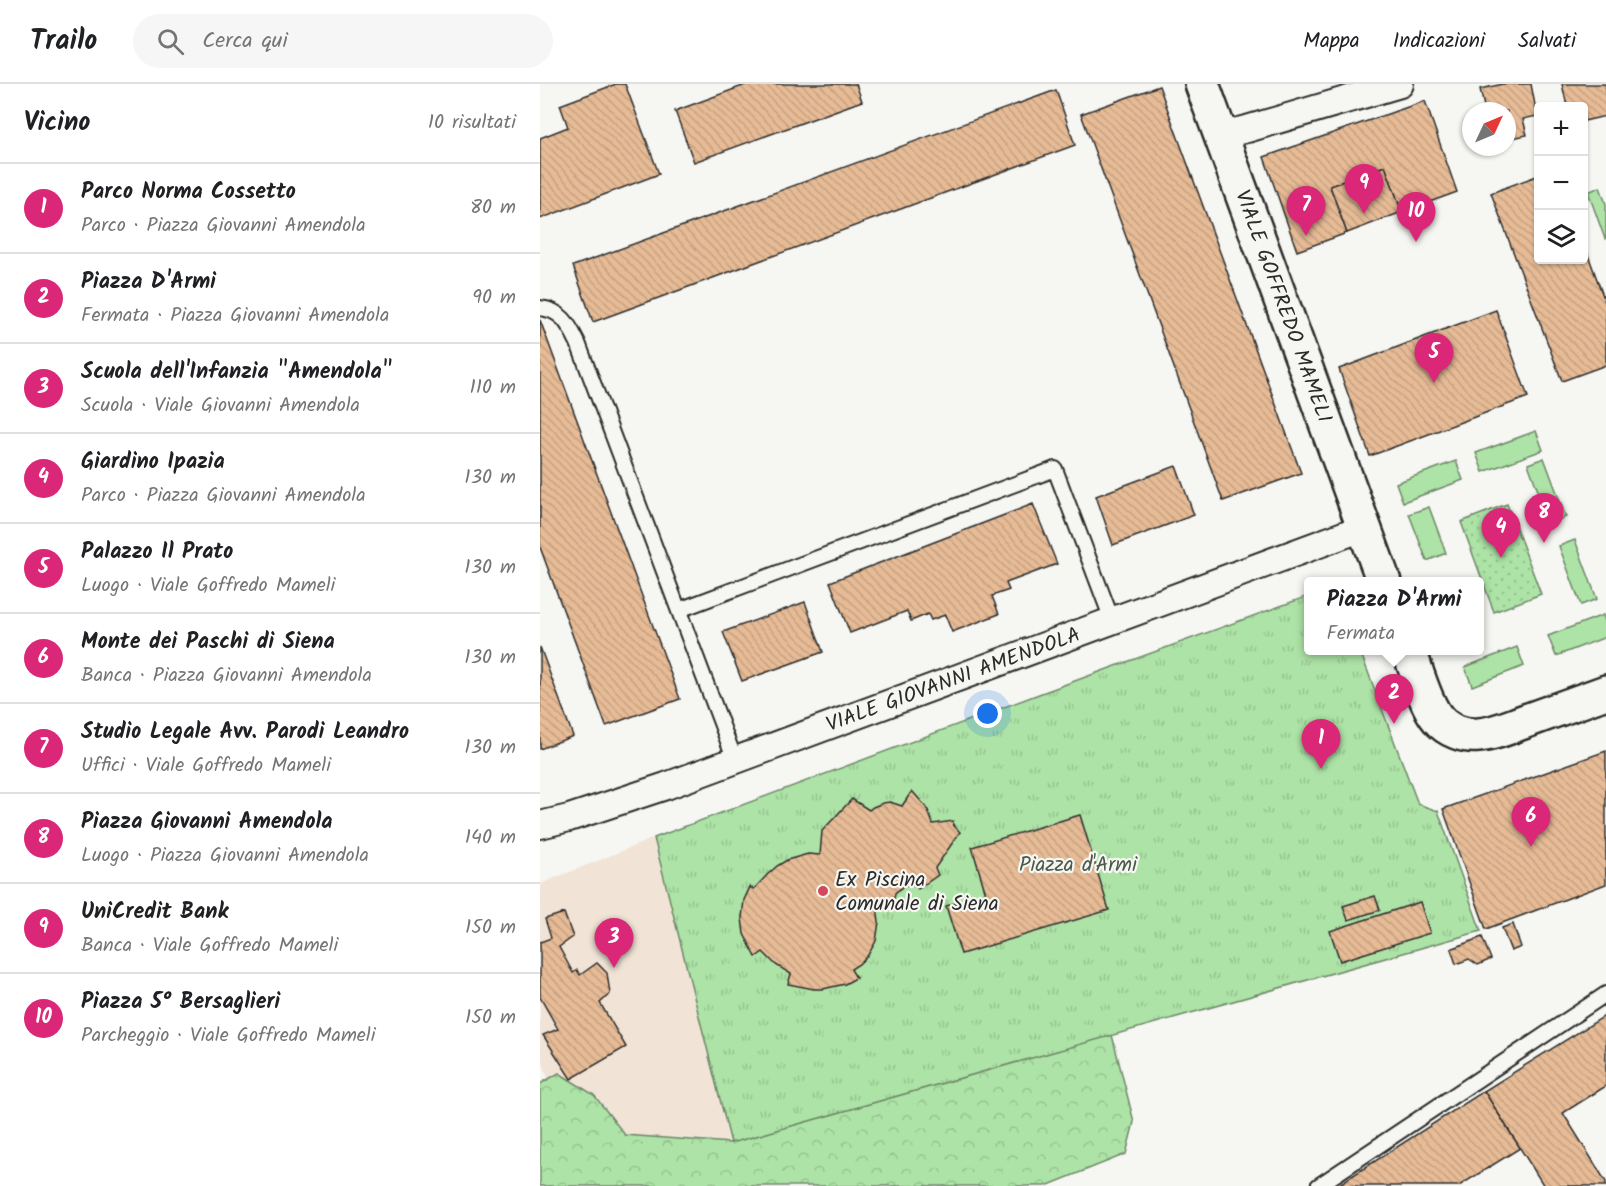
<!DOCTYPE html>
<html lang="it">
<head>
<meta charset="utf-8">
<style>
	:root { --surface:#fff; --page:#f6f6f6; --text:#202124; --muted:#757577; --line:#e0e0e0; --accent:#db2777 }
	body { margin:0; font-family:Kalam,sans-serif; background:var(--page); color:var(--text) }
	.controls { position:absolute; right:18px; top:18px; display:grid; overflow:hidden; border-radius:6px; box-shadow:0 2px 4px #0004 }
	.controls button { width:54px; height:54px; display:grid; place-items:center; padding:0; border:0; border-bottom:2px solid var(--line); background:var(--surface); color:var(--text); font:30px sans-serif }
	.compass { position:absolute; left:922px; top:18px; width:54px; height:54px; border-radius:50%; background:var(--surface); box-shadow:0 2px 4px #0004; rotate:46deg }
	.you { position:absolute; left:448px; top:630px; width:21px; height:21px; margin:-15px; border:4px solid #fff; border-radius:50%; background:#1a73e8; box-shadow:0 0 0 9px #1a73e833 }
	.badge { display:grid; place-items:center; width:39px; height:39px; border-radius:50%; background:var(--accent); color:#fff; font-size:20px; font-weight:700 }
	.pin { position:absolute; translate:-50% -50px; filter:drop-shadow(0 2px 3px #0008) }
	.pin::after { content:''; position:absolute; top:32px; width:21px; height:18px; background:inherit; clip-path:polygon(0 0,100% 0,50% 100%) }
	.popup { position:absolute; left:764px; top:493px; width:180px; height:78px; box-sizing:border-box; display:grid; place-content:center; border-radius:6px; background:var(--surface); filter:drop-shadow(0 2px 4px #0005); font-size:20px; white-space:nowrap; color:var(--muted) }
	.popup b { font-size:22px; color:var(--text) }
	.popup::after { content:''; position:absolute; left:50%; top:100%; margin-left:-12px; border:12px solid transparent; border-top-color:var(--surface) }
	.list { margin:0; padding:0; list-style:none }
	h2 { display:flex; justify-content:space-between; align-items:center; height:78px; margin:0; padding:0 24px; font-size:26px }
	h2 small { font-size:20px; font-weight:400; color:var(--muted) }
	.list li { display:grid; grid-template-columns:39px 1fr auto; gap:18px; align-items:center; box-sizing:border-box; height:90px; padding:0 24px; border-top:2px solid var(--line) }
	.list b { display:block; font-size:22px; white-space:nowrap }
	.list p { margin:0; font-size:20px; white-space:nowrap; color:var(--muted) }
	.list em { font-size:20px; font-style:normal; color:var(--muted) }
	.icon { flex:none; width:33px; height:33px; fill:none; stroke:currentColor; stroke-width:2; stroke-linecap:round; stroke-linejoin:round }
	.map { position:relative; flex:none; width:1066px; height:1102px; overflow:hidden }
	header { display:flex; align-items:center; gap:36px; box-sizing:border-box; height:84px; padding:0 30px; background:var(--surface); border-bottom:2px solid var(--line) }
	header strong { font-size:28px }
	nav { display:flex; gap:33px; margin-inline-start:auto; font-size:21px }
	.search { width:420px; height:54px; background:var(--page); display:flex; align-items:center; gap:15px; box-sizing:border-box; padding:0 21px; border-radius:33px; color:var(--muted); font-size:22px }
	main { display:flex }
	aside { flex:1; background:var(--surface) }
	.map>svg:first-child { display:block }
	.built { fill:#f1e4d6 }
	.grass { fill:#ade3a6; stroke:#6c8768; stroke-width:1.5 }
	.forest { fill:url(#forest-crowns); stroke:#6c8768; stroke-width:1.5 }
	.park { fill:url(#park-tufts); stroke:#6c8768; stroke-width:1.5 }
	.garden { fill:url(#garden-dots); stroke:#6c8768; stroke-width:1.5 }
	.building { fill:url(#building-back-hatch); stroke:#2b2b2b; stroke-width:1.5 }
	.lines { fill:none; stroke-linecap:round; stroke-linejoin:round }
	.lane-casing { stroke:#2b2b2b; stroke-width:18 }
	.street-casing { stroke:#2b2b2b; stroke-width:30 }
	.secondary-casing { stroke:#2b2b2b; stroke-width:38 }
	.lane { stroke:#f6f6f2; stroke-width:14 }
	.street { stroke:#f6f6f2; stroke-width:26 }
	.secondary { stroke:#f6f6f2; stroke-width:33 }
	.poi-dot { fill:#d1495b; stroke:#f6f6f2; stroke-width:2 }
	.labels { text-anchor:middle; stroke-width:4.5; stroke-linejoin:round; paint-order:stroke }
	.street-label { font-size:21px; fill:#2b2b2b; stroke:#f6f6f2 }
	.park-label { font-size:21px; fill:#4c594a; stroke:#f6f6f2 }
	.poi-label { font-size:21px; fill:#2b2b2b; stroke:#f6f6f2; text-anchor:start }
</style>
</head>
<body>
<header>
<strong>Trailo</strong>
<div class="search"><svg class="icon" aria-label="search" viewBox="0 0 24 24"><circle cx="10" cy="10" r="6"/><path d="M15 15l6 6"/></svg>Cerca qui</div>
<nav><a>Mappa</a><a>Indicazioni</a><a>Salvati</a></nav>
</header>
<main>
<aside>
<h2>Vicino<small>10 risultati</small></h2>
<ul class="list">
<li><span class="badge">1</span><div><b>Parco Norma Cossetto</b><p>Parco · Piazza Giovanni Amendola</p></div><em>80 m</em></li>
<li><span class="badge">2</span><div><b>Piazza D'Armi</b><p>Fermata · Piazza Giovanni Amendola</p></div><em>90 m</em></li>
<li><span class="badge">3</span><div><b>Scuola dell'Infanzia &quot;Amendola&quot;</b><p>Scuola · Viale Giovanni Amendola</p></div><em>110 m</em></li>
<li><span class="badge">4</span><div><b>Giardino Ipazia</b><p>Parco · Piazza Giovanni Amendola</p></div><em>130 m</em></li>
<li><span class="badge">5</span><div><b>Palazzo Il Prato</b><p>Luogo · Viale Goffredo Mameli</p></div><em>130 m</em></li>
<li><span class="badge">6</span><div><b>Monte dei Paschi di Siena</b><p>Banca · Piazza Giovanni Amendola</p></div><em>130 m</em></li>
<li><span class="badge">7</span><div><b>Studio Legale Avv. Parodi Leandro</b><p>Uffici · Viale Goffredo Mameli</p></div><em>130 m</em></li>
<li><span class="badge">8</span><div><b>Piazza Giovanni Amendola</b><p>Luogo · Piazza Giovanni Amendola</p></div><em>140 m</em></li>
<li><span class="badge">9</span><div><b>UniCredit Bank</b><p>Banca · Viale Goffredo Mameli</p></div><em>150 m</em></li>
<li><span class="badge">10</span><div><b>Piazza 5° Bersaglieri</b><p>Parcheggio · Viale Goffredo Mameli</p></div><em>150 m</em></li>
</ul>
</aside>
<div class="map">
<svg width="1066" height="1102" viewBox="0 0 1066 1102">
	<defs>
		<pattern id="forest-crowns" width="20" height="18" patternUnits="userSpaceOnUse" patternTransform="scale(1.5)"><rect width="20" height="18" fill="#ade3a6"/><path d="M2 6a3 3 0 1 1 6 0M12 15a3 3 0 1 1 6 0" fill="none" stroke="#95c38f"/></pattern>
		<pattern id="park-tufts" width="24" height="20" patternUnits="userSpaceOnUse" patternTransform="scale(1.5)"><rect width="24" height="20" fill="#ade3a6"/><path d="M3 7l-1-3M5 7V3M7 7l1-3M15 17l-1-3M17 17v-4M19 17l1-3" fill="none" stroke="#95c38f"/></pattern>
		<pattern id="garden-dots" width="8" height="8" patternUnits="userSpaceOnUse" patternTransform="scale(1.5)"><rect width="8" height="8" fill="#ade3a6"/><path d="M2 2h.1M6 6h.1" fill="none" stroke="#95c38f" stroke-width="1.8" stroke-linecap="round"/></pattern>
		<pattern id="building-back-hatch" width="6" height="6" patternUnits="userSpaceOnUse" patternTransform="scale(1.5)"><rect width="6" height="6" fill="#e6bb96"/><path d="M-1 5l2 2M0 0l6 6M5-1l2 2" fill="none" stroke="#c5a181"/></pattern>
	</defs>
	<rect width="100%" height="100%" fill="#f6f6f2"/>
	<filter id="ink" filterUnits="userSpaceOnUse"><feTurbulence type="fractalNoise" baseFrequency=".0167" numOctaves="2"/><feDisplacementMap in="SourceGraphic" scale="12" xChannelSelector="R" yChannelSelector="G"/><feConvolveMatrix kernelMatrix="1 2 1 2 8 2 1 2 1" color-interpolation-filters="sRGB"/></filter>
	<g filter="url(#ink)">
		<path class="built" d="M114 754 191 1059 84 1051 54 1011 20 989 8 995 0 969V800Z"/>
		<g class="grass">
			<path d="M1060 103 1066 120V154L1065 155 1048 108Z"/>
			<path d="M996 347 1003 366 943 388 936 369Z"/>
			<path d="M1004 374 1026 433 1010 439 988 380Z"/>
			<path d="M916 377 923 396 863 418 856 399Z"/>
			<path d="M889 423 906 469 887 477 869 430Z"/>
			<path d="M1035 456 1057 515 1041 521 1019 462Z"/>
			<path d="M1063 531 1066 540V553L1016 572 1008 552Z"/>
			<path d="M977 563 984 582 932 602 925 583Z"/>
		</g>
		<path class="forest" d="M572 951 594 1038 586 1070 506 1102H0V1000L19 989 54 1011 85 1051 191 1059Z"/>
		<path class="park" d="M768 512V566L820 567 878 720 898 727 941 847 191 1059 114 754 499 610Z"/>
		<path class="garden" d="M967 420 1001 510 954 528 921 438Z"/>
		<g class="building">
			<path d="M76 0H85L119 90 0 135V54L28 43 20 21Z"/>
			<path d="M208 0H316L322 17 154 78 135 27Z"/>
			<path d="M963 0H991L997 32 983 35 987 51 967 55V27H945L940 5Z"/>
			<path d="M1022 0H1066V32L1044 37V22H1027Z"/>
			<path d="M619 2 761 389 683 417 541 30Z"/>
			<path d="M516 6 535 61 53 238 33 182Z"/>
			<path d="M885 17 917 108 862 128 845 82 790 102 807 149 757 167 724 73Z"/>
			<path d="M845 82 862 128 807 149 790 102Z"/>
			<path d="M999 91V176H1044V160L1066 220V281L1022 297 951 109Z"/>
			<path d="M956 226 988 313 830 372 799 285Z"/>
			<path d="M0 236 140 615 66 642 0 463Z"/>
			<path d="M636 382 654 431 573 461 556 412Z"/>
			<path d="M493 420 517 480 466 499 469 506 452 512 459 530 412 548 405 531 391 536 388 530 371 537 367 527 310 549 290 498Z"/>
			<path d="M265 518 283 568 202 597 183 548Z"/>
			<path d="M0 563 33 652 0 665Z"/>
			<path d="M1066 667V800L946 845 903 725Z"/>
			<path d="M372 707 387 724 393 740 413 737 414 742 420 748 395 784 398 791 378 805 376 802 365 801 355 809 354 815 337 821 339 838 336 857 328 871 319 880 311 885 316 894 305 900 283 905H274L248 900 251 890 236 881 223 868 216 873 204 850 202 834 204 816 210 803 214 805 227 791 237 782 247 776 268 770 280 771 282 747 312 715 329 726 333 723 343 719 350 718 362 722Z"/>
			<path d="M540 731 569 826 421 870 406 822 446 810 432 763Z"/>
			<path d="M835 812 840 826 808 836 803 822Z"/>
			<path d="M880 818 890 849 800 877 790 847Z"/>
			<path d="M24 829 33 853 19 863 33 889 37 886 40 891 57 879 67 889 70 910 60 919 86 963 31 995 3 951 18 945 0 913V858L11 854 5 835Z"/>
			<path d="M973 840 981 863 971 867 962 844Z"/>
			<path d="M942 853 951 875 938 881 929 875 916 880 911 865Z"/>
			<path d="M1066 931V1002L1023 1029 1066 1098V1102H1004L944 1007Z"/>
			<path d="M944 1007 980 1064 919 1102H803L801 1099Z"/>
		</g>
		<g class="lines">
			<defs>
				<g id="lane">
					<path d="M0 224C22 226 29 241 38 259L195 676"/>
					<path d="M139 526 515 385 572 536"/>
					<path d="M778 1102 1066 910"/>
				</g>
				<g id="street">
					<path d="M681 51 707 45 860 0"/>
					<path d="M0 741 29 734 126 702 825 443"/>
				</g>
				<g id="secondary">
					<path d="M662 0 844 498"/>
					<path d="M869 566C876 585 885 620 898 635 907 646 924 653 939 651 954 650 969 643 983 638 1011 628 1038 618 1066 608"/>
				</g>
			</defs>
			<use href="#lane" class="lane-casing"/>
			<use href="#street" class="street-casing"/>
			<use href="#secondary" class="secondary-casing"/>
			<use href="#lane" class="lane"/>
			<use href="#street" class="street"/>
			<use href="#secondary" class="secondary"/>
		</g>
	</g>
	<circle class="poi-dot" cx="283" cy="807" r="6"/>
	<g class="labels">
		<g class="street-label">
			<text transform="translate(744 222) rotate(70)" y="7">VIALE GOFFREDO MAMELI</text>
			<text transform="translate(413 595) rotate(-20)" y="7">VIALE GIOVANNI AMENDOLA</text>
		</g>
		<g class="park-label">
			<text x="538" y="787">Piazza d'Armi</text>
		</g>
		<g class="poi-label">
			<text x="295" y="802">Ex Piscina<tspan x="295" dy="24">Comunale di Siena</tspan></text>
		</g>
	</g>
</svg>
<div class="controls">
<button>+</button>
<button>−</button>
<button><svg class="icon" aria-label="layers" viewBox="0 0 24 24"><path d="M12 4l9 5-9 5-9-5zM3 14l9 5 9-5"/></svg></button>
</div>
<svg class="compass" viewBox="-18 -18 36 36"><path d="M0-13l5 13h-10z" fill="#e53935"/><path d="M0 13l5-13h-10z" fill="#757577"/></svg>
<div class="you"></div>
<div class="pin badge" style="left:781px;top:685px">1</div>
<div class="pin badge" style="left:854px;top:640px">2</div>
<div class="popup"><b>Piazza D'Armi</b>Fermata</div>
<div class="pin badge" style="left:74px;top:884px">3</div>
<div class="pin badge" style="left:961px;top:474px">4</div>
<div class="pin badge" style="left:894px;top:299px">5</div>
<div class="pin badge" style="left:991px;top:763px">6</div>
<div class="pin badge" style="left:766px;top:152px">7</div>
<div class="pin badge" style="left:1004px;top:459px">8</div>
<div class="pin badge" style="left:824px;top:130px">9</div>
<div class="pin badge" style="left:876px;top:158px">10</div>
</div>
</main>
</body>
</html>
